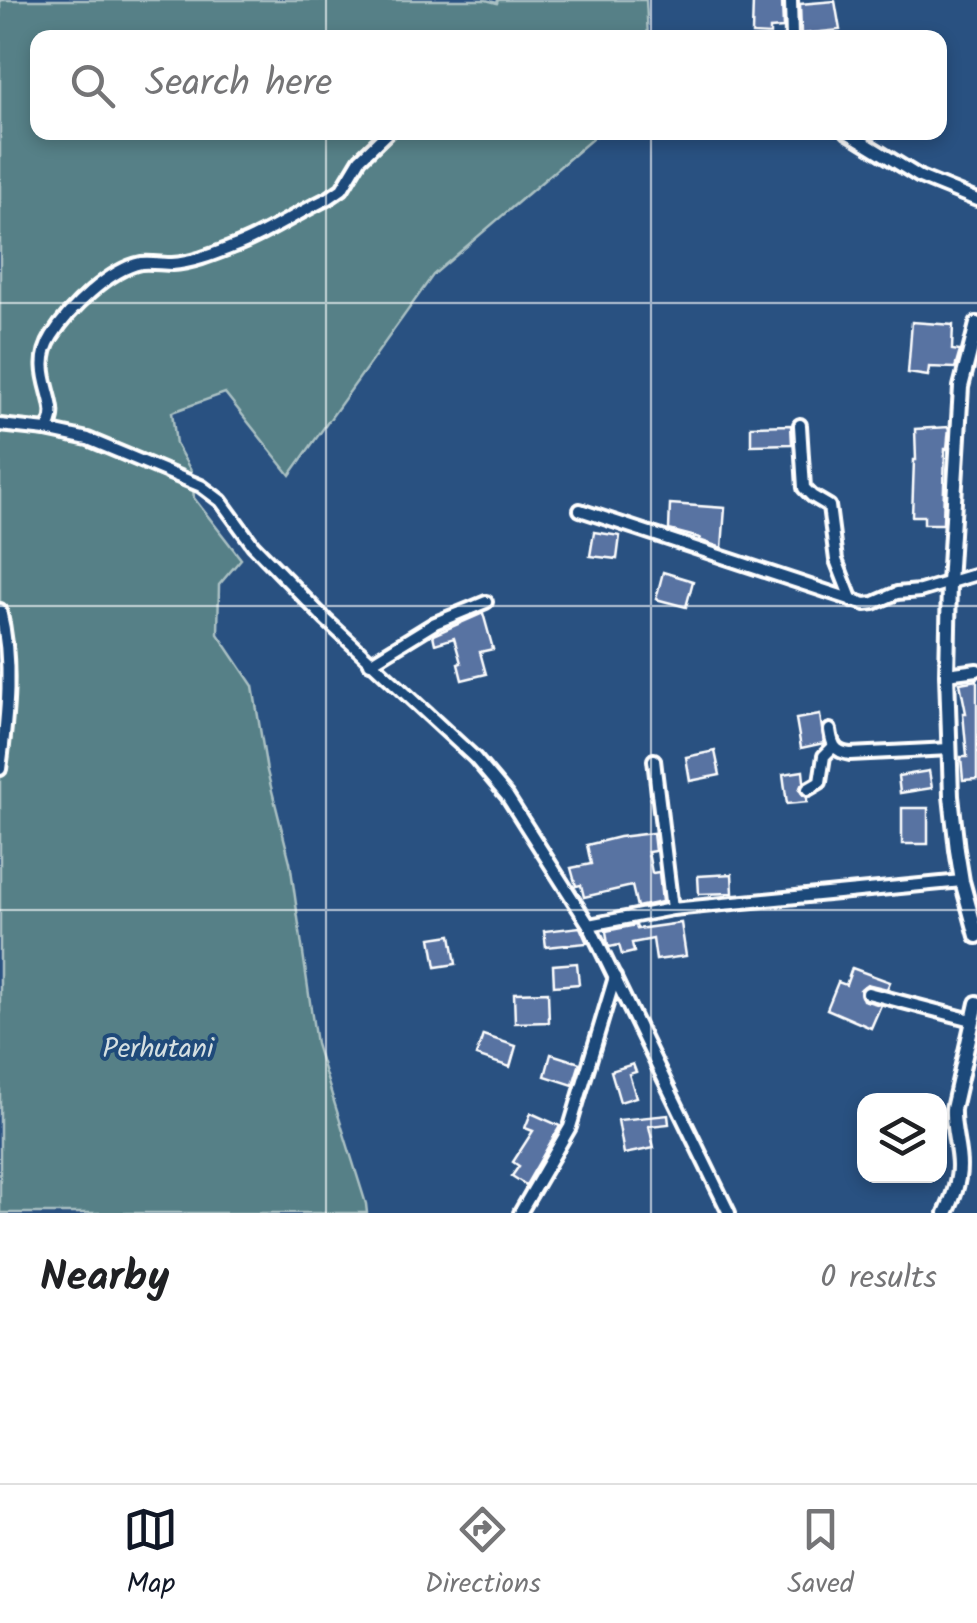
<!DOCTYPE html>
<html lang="en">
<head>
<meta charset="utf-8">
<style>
	:root { --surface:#fff; --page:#f2f2f2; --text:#202124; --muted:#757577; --line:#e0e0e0; --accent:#111827 }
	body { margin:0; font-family:Kalam,sans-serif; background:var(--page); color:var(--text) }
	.controls { position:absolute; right:30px; bottom:30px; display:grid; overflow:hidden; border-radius:20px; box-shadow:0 5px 15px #0003 }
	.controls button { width:90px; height:90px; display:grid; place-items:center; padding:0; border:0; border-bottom:2px solid var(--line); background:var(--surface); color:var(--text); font:50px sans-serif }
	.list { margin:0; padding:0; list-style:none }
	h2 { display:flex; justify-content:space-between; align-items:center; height:130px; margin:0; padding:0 40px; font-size:42px }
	h2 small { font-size:32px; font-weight:400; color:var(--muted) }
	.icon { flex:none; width:55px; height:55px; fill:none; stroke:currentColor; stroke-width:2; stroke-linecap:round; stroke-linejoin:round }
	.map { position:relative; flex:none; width:977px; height:1213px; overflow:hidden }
	.search { position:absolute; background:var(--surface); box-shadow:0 5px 15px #0003; left:30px; right:30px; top:30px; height:110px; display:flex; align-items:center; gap:25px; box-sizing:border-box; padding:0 35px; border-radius:20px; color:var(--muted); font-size:38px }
	.sheet { height:270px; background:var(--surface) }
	nav { display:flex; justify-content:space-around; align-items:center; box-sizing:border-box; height:140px; border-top:2px solid var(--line); background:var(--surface); font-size:28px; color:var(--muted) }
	nav a { display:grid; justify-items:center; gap:5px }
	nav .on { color:var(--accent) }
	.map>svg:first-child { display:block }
	.green { fill:#568087; stroke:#aac0c3; stroke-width:2.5 }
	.building { fill:#5973a2; stroke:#fff; stroke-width:2.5 }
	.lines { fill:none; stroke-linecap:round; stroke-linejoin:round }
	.minor-casing { stroke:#fff; stroke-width:18 }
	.tertiary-casing { stroke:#fff; stroke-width:20 }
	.minor { stroke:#1f4a7a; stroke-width:10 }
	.tertiary { stroke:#1f4a7a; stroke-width:12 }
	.grid { fill:none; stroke:#fff; stroke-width:2.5; stroke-opacity:0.55 }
	.labels { text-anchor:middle; stroke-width:8; stroke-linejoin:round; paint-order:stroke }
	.park-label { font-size:28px; fill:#d5dfe1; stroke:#1f4a7a }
</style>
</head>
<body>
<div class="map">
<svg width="977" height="1213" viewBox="0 0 977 1213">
	<rect width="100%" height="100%" fill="#295181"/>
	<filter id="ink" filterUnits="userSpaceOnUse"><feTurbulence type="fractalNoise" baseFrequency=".01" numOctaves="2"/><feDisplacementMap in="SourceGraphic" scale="20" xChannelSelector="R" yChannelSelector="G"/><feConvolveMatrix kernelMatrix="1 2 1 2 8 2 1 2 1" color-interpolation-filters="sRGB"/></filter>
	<g filter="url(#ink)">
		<path class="green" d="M0 0H486L497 3 498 0H646L648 37 38 38V132L599 133 433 275 290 475 225 393 172 412 176 444 191 471 194 498 241 559 219 585 218 634 253 686 267 771 290 862 316 1044 366 1204 367 1213H0Z"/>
		<g class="building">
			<path d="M753 0H782L783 28 770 29V35L752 34Z"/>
			<path d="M835 1 840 30 801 34 800 4Z"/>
			<path d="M912 322 953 325 952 350 960 351 955 368 929 367 928 376 908 373Z"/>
			<path d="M791 425 792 444 751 445V426Z"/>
			<path d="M949 427 947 449H945L943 524H924V516H912L914 460H916L915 429Z"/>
			<path d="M670 504 725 508 722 548 699 540 700 538 669 530Z"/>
			<path d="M594 532 620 536 617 559 590 556Z"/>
			<path d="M663 572 693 581 686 607 656 599Z"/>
			<path d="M483 613 493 649 480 652 486 674 462 680 458 664 461 663 454 638 435 644 433 635Z"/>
			<path d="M977 680V779L963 780 961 757H967L963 713H966L960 683Z"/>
			<path d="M820 715 824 743 801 748 796 719Z"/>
			<path d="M715 751 720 775 690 781 686 757Z"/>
			<path d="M803 771 804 781 799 790 807 797V802L787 804 783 774Z"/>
			<path d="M929 771 932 788 900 793 898 776Z"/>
			<rect x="902" y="808" width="26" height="36"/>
			<path d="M653 833 655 851 648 852 652 873 659 872 662 902 637 907 632 886 584 897 581 885 576 886 571 868 591 864 587 845 619 837Z"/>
			<path d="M732 874 733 893 699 894 698 876Z"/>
			<path d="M681 923 686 956 656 960 653 939 632 943 634 952 622 955 619 945 610 947 608 945 606 931 636 925 637 929Z"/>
			<path d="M580 927 587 943 546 947 544 931Z"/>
			<path d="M451 935 456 964 436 967 431 938Z"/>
			<path d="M577 963 579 984 554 986 553 965Z"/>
			<path d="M852 968 890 982 887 989 867 984 860 990 863 1000 881 1005 871 1028 827 1009 838 982 846 985Z"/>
			<path d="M548 992 549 1022 515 1023 514 993Z"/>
			<path d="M483 1035 516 1046 510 1067 476 1056Z"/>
			<path d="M551 1054 580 1063 573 1085 545 1076Z"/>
			<path d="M633 1064 636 1072 629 1074 636 1097 620 1102 611 1071Z"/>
			<path d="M531 1113 560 1126 526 1185 512 1176 519 1166 513 1162 533 1131 525 1128Z"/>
			<path d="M668 1115 669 1124 649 1126 654 1148 624 1154 618 1120Z"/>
		</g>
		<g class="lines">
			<defs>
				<g id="minor">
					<path d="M791 0 792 38"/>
					<path d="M847 132 920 177 977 200"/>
					<path d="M0 425 46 430 88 439 201 486 221 501 253 545 326 620 475 758 507 796 589 925 729 1213"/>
					<path d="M800 425 804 488 812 496 829 506 836 560 852 601"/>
					<path d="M46 430C67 406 27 376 52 336 69 309 110 269 141 263 152 262 162 264 172 264 192 263 214 254 232 247 266 235 296 213 329 198L342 189 360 159 388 132"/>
					<path d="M580 510 865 604 874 603 897 593 920 591 977 574"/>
					<path d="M0 610C13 661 7 717 0 769"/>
					<path d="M370 663 435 623 486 602"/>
					<path d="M947 674 977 670"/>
					<path d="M830 730C832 744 834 752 850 754L950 749"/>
					<path d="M654 760 672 909"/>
					<path d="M808 789 820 782 824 756 833 747"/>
					<path d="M589 925 672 909 962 881"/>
					<path d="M868 993 972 1020"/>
					<path d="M520 1213 570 1127 615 977"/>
				</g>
				<g id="tertiary">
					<path d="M977 324 961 387 949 583 947 674 951 796 957 850 962 881 977 936"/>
					<path d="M946 1213C953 1198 959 1183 959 1166 959 1147 952 1129 953 1109L977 1003"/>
				</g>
			</defs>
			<use href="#minor" class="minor-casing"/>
			<use href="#tertiary" class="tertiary-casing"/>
			<use href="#minor" class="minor"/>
			<use href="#tertiary" class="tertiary"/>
		</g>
	</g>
	<path class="grid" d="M326 0V38M651 0V38M326 132V1213M651 132V1213M0 303H977M0 606H977M0 910H977"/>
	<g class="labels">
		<g class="park-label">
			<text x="158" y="1057">Perhutani</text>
		</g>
	</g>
</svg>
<div class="controls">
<button><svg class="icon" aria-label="layers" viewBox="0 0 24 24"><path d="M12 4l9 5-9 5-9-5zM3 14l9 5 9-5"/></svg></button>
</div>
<div class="search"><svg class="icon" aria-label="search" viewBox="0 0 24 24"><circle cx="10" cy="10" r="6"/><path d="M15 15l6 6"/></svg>Search here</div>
</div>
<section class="sheet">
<h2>Nearby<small>0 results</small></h2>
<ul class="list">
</ul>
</section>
<nav>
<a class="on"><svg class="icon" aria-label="map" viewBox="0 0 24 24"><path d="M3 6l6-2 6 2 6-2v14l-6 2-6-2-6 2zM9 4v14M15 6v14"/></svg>Map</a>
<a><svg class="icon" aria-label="directions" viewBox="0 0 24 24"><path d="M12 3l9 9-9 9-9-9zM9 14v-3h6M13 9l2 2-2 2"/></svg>Directions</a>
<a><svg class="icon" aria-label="saved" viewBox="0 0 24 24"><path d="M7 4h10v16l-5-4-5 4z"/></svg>Saved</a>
</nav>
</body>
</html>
